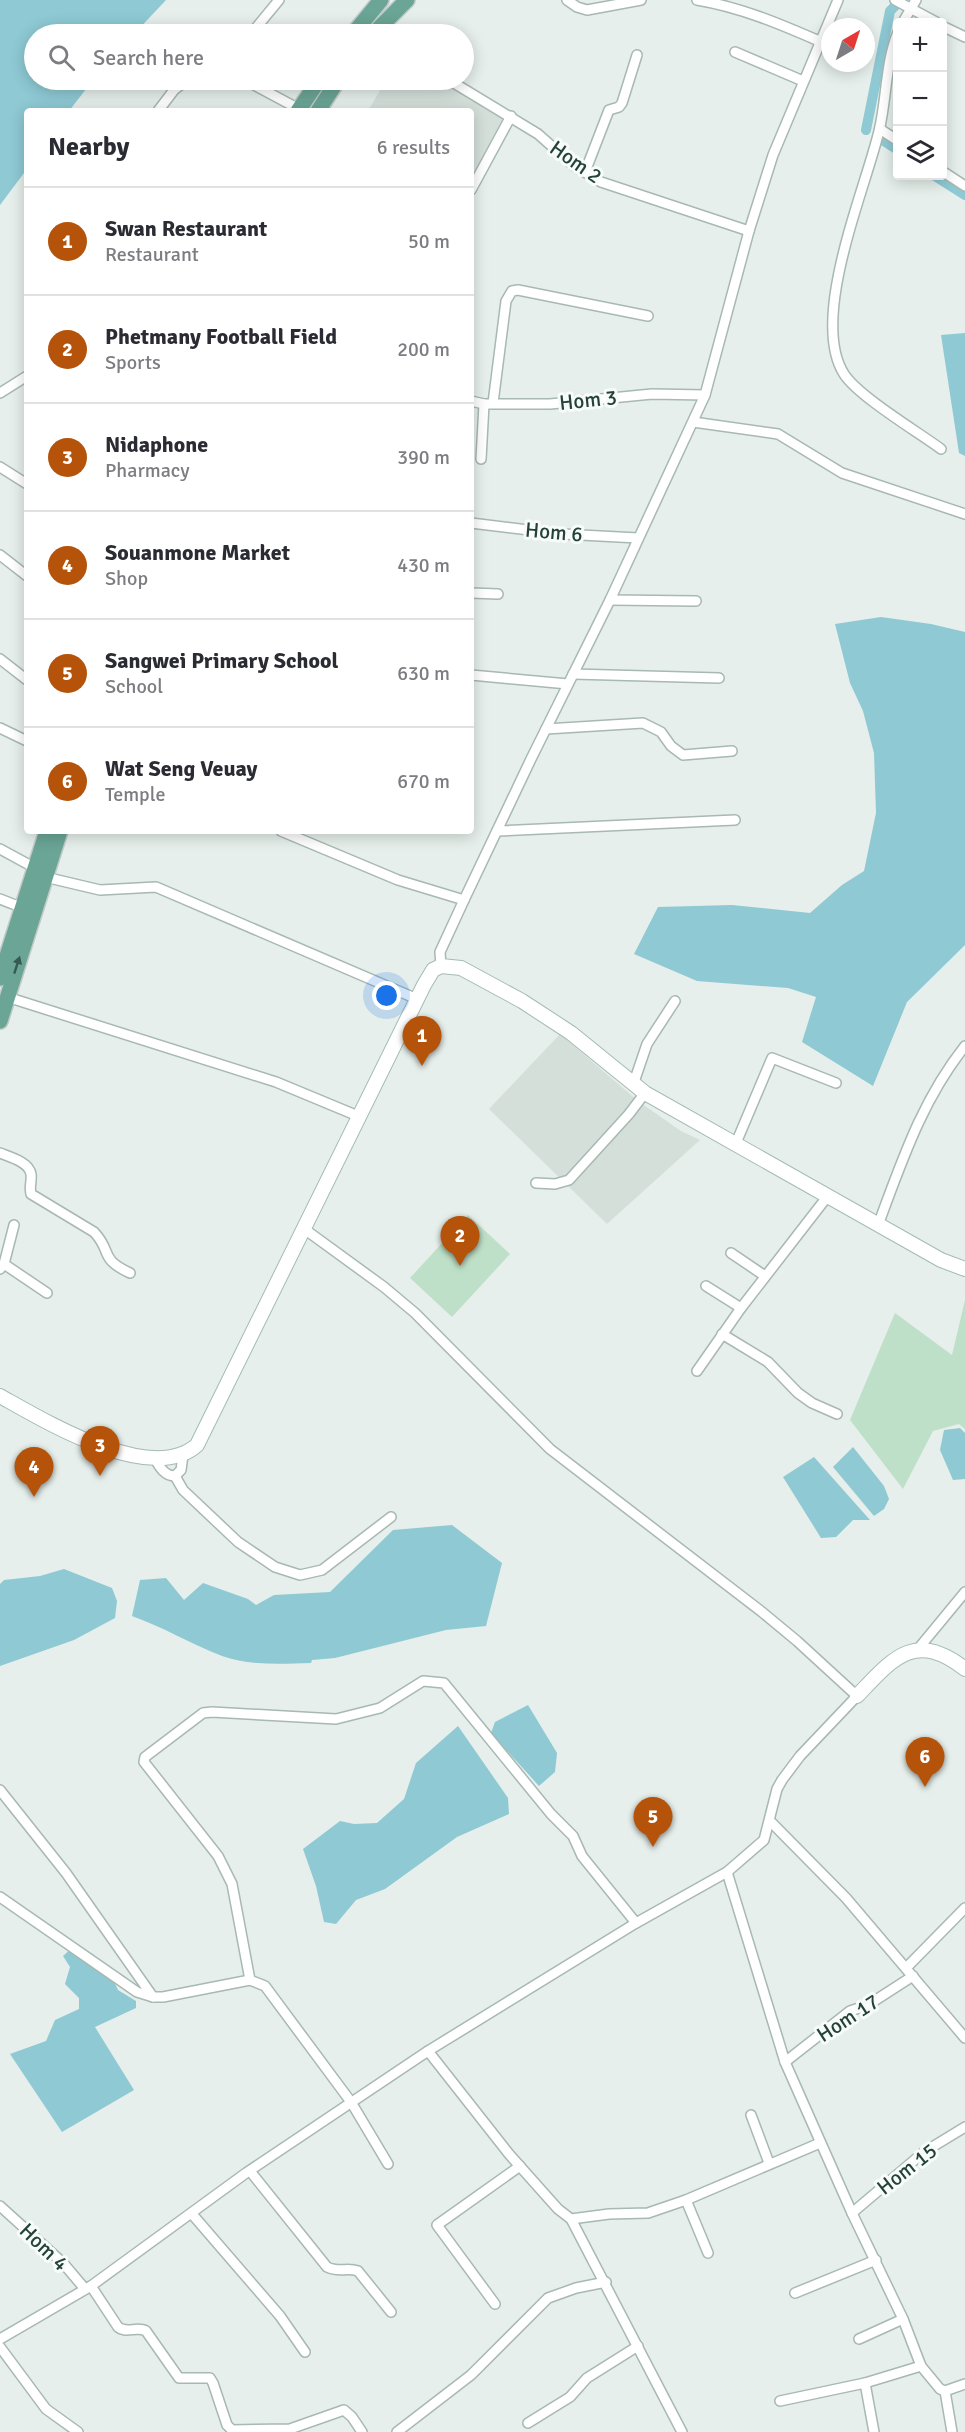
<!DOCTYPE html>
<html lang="en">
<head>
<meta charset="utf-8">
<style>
	:root { --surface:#fff; --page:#f7f7f7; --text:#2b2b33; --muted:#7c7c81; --line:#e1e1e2; --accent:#b45309 }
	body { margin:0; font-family:Signika,sans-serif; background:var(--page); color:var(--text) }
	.controls { position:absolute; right:18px; top:18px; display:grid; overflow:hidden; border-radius:6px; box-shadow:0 3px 15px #0003 }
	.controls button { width:54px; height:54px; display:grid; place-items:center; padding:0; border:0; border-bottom:2px solid var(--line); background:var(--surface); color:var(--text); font:30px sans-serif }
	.compass { position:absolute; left:821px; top:18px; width:54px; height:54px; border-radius:50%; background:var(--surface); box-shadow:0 3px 15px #0003; rotate:39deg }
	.you { position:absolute; left:387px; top:996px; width:21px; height:21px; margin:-15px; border:4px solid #fff; border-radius:50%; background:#1a73e8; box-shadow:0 0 0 9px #1a73e833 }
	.badge { display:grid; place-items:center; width:39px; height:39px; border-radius:50%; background:var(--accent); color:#fff; font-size:20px; font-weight:700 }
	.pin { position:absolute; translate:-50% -50px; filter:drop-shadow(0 2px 3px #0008) }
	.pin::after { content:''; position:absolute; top:32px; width:21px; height:18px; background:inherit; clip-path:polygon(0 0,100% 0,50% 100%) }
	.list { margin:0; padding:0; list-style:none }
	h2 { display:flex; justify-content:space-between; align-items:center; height:78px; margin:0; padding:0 24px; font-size:26px }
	h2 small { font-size:20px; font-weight:400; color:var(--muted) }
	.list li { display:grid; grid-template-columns:39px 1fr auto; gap:18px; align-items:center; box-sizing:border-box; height:108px; padding:0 24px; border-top:2px solid var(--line) }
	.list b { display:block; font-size:22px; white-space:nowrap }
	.list p { margin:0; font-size:20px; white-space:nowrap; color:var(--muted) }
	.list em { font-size:20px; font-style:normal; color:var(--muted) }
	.icon { flex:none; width:33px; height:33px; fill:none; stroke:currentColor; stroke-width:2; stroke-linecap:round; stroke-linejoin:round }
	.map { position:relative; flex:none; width:965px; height:2432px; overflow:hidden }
	.search { position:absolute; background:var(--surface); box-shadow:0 3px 15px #0003; left:24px; top:24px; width:450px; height:66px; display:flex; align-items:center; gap:15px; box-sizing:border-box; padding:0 21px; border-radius:33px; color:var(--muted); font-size:22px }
	.panel { position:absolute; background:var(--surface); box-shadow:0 3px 15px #0003; left:24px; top:108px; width:450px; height:726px; border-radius:6px }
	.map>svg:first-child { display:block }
	.built { fill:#d4dfda }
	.green { fill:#bfe0c8 }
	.water { fill:#8ec9d4 }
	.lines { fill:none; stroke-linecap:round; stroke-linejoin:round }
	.canal { stroke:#8ec9d4; stroke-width:10 }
	.street-casing { stroke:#a8b8b2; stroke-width:12 }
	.secondary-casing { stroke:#a4bbb3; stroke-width:16 }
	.primary-casing { stroke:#c2cac8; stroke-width:18 }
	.street { stroke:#fff; stroke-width:9 }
	.secondary { stroke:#fff; stroke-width:14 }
	.primary { stroke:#6aa596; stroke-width:15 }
	.oneway { fill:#365b51 }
	.labels { text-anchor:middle; stroke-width:6; stroke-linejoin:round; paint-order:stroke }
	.street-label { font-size:21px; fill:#24423a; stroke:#f7fbf9 }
</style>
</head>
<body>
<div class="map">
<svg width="965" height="2432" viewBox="0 0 965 2432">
	<rect width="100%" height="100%" fill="#e6efeb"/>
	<g class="built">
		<path d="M386 80H444L507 116 471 179V111H368Z"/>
		<path d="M560 1034 638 1101 681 1131 700 1140 607 1224 489 1109Z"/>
	</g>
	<g class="green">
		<path d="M468 1215 510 1254 452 1317 410 1278Z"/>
		<path d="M965 1300V1429L959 1424 933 1431 903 1489 850 1420 895 1313 952 1355Z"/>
	</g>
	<g class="water">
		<path d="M0 0H166L134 34H34V80H93L69 111H27V169L0 205Z"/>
		<path d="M965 333V456L959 453 941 335Z"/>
		<path d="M881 617 931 624 965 632V945L907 1002 873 1086 802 1042 816 997 788 988 697 981 634 954 658 907 732 905 810 913 842 885 864 871 876 813 874 753 863 711 850 683 835 624Z"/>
		<path d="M960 1428 965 1433V1479L953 1480 940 1450 944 1430Z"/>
		<path d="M853 1447 884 1486 889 1499 884 1509 874 1516 833 1467Z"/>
		<path d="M814 1457 870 1520H853L836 1537 821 1538 783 1477Z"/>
		<path d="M452 1525 502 1563 486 1626 446 1630 335 1658 312 1660 311 1663C282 1664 250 1666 222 1656 191 1644 163 1627 132 1616L140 1580 166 1578 184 1600 203 1583 248 1599 256 1605 274 1595 330 1592 393 1530Z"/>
		<path d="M64 1569 112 1588 117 1601 115 1618 74 1640 0 1666V1584L4 1580 40 1576Z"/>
		<path d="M528 1705 557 1753 555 1772 539 1786 491 1733 495 1722Z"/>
		<path d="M458 1726 508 1798 509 1814 457 1837 385 1889 356 1900 336 1924 324 1922 316 1886 303 1849 340 1821 354 1824 377 1823 404 1799 416 1763Z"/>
		<path d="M73 1947 112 1977 118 1990 136 2001V2008L95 2027 134 2090 62 2132 10 2054 46 2041 55 2020 79 2009V1998L65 1984 70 1967 63 1956Z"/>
	</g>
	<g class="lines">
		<g class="canal">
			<path d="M866 130 890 11 901 0"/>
			<path d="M884 141 898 150"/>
			<path d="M935 176 965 195"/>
		</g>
		<defs>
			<g id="street">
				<path d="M567 0 577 7 587 10 641 0"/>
				<path d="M697 0C740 7 780 24 819 41"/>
				<path d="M895 0 936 22"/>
				<path d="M903 22 916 0"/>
				<path d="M942 26 965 37"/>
				<path d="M898 32C885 64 887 98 879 131 865 190 809 319 844 374 858 396 918 432 941 449"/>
				<path d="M251 34 279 0"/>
				<path d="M735 52 803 81"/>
				<path d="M245 80 299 109"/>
				<path d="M449 80 538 134 573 165 601 182 749 231"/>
				<path d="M158 111 174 90 187 80"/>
				<path d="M880 129 898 141"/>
				<path d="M942 171 965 186"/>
				<path d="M585 172 609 110 619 107 622 103 637 55"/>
				<path d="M471 190 511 116"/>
				<path d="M0 393 27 376"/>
				<path d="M471 401 484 404H550L652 394 705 395"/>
				<path d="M493 403 506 301 512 291 518 290 648 316"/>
				<path d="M693 422 778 434 842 473 965 514"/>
				<path d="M481 459 484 404"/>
				<path d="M0 467 27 484"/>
				<path d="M471 523 562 534 638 538"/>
				<path d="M0 555 27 576"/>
				<path d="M471 593 498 594"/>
				<path d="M610 600 696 601"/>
				<path d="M0 659 27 680"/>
				<path d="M573 674 719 678"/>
				<path d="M471 675 568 684"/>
				<path d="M0 728 27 741"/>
				<path d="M546 729 643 723 661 732 671 746 683 755 732 751"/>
				<path d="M281 831 398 880 464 900"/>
				<path d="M497 831 735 820"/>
				<path d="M0 849 35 868"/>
				<path d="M45 877 100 890 156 887 417 999"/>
				<path d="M0 899 23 908"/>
				<path d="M441 966 440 952 464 900 531 759 610 600 705 395 749 231 773 155 838 0"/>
				<path d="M7 997 276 1082 358 1116"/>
				<path d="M633 1085 647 1044 675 1001"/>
				<path d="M736 1143 772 1058 836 1083"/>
				<path d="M0 1153C10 1157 29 1162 31 1174 32 1181 29 1187 31 1194L94 1232C113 1252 98 1258 130 1273"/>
				<path d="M536 1183 555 1184 569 1180 629 1114 645 1093"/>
				<path d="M878 1225C902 1161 922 1100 965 1046"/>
				<path d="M731 1253 765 1276"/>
				<path d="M4 1264 47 1293"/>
				<path d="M0 1269 4 1264 14 1225"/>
				<path d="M706 1286 741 1308"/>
				<path d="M722 1334 768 1362 798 1393 812 1403 837 1414"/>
				<path d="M697 1371 741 1308 827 1197"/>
				<path d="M154 1457C159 1466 164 1476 175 1476L181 1470 183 1455"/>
				<path d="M175 1476 183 1490 238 1542 275 1567 300 1575 322 1570 391 1517"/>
				<path d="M918 1649 965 1592"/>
				<path d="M0 1790 66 1873 153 1997"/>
				<path d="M770 1821 846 1898 965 2038"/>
				<path d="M727 1872 785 2062 852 2213 903 2319 921 2366 940 2389 945 2391 965 2384"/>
				<path d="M0 1897 137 1992 153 1997H163L250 1980"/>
				<path d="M906 1968 965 1908"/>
				<path d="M428 2051 509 2154 558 2209 571 2219 682 2432"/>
				<path d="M785 2062 850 2011 868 2005 913 1976"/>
				<path d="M751 2115 769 2163"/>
				<path d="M388 2164 351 2102 265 1986 250 1980 232 1884 218 1856 144 1762 145 1757 203 1713 212 1712 336 1719 380 1708 423 1681 444 1683 551 1814 573 1836 582 1856 636 1923"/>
				<path d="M250 2171 327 2267C339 2273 347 2267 358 2271L391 2312"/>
				<path d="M0 2206 63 2263 85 2289"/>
				<path d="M852 2213 924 2152 965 2127"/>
				<path d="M192 2214 280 2316 305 2352"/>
				<path d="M571 2219 609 2214 648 2213 686 2200"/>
				<path d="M708 2253 686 2200 820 2143"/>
				<path d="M91 2286 118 2327C126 2334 137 2326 146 2331L179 2378H210L213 2383 227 2425 232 2430 290 2429 344 2410 352 2417 362 2432"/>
				<path d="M795 2293 876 2260"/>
				<path d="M495 2304 437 2225 520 2166"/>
				<path d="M0 2339 91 2286 246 2173 428 2051 636 1923 727 1872 764 1840 777 1789 782 1780 800 1756 857 1696 797 1641 762 1612 550 1449 415 1313 384 1287 303 1228"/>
				<path d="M859 2339 903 2319"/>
				<path d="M0 2347 46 2409 78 2432"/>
				<path d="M865 2383 874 2432"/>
				<path d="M945 2391 952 2432"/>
				<path d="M780 2401 865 2383 921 2366"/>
				<path d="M528 2423 570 2397 587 2378 638 2346"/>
				<path d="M397 2432 471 2375 548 2298 576 2288 606 2282"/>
			</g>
			<g id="secondary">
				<path d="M0 1396C43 1420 151 1486 197 1445L424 985 433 970 441 966 461 968 522 1001 571 1033 645 1093 941 1260 965 1269"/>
				<path d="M857 1696C893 1658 915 1630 965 1669"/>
			</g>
			<g id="primary">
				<path d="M353 34 381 0"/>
				<path d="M373 34 407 0"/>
				<path d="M298 111 319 80"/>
				<path d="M318 111 338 80"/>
				<path d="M0 978 47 831"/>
				<path d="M0 1021 60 831"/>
			</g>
		</defs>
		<use href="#street" class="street-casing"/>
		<use href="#secondary" class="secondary-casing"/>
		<use href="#primary" class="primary-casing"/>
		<use href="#street" class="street"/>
		<use href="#secondary" class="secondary"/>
		<use href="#primary" class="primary"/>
	</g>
	<defs><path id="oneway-solid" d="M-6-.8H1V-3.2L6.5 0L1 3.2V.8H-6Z" transform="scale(1.5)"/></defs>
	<use class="oneway" href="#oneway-solid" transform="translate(17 965) rotate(-72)"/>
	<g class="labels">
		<g class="street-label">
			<text transform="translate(576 162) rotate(35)" y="7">Hom 2</text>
			<text transform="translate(588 400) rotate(-6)" y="7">Hom 3</text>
			<text transform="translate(554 532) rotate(5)" y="7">Hom 6</text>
			<text transform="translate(848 2018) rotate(-33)" y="7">Hom 17</text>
			<text transform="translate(907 2169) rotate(-38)" y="7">Hom 15</text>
			<text transform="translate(44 2247) rotate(44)" y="7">Hom 4</text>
		</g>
	</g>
</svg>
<div class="controls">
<button>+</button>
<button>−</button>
<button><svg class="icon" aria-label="layers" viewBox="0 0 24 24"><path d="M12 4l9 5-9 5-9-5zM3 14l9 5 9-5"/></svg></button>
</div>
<svg class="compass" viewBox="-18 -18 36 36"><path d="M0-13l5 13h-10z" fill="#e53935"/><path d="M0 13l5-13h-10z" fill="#7c7c81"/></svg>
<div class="you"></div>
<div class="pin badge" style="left:422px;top:1066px">1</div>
<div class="pin badge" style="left:460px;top:1266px">2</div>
<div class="pin badge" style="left:100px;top:1476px">3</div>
<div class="pin badge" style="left:34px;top:1497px">4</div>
<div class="pin badge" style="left:653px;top:1847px">5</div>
<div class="pin badge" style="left:925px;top:1787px">6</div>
<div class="search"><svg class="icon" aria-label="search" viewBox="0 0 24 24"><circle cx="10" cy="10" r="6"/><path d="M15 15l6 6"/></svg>Search here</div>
<section class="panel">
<h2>Nearby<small>6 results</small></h2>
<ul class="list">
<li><span class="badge">1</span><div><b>Swan Restaurant</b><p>Restaurant</p></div><em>50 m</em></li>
<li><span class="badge">2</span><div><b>Phetmany Football Field</b><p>Sports</p></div><em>200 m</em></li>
<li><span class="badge">3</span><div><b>Nidaphone</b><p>Pharmacy</p></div><em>390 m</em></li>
<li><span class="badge">4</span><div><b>Souanmone Market</b><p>Shop</p></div><em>430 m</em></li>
<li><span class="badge">5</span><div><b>Sangwei Primary School</b><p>School</p></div><em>630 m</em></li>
<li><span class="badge">6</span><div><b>Wat Seng Veuay</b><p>Temple</p></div><em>670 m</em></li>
</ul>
</section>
</div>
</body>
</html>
